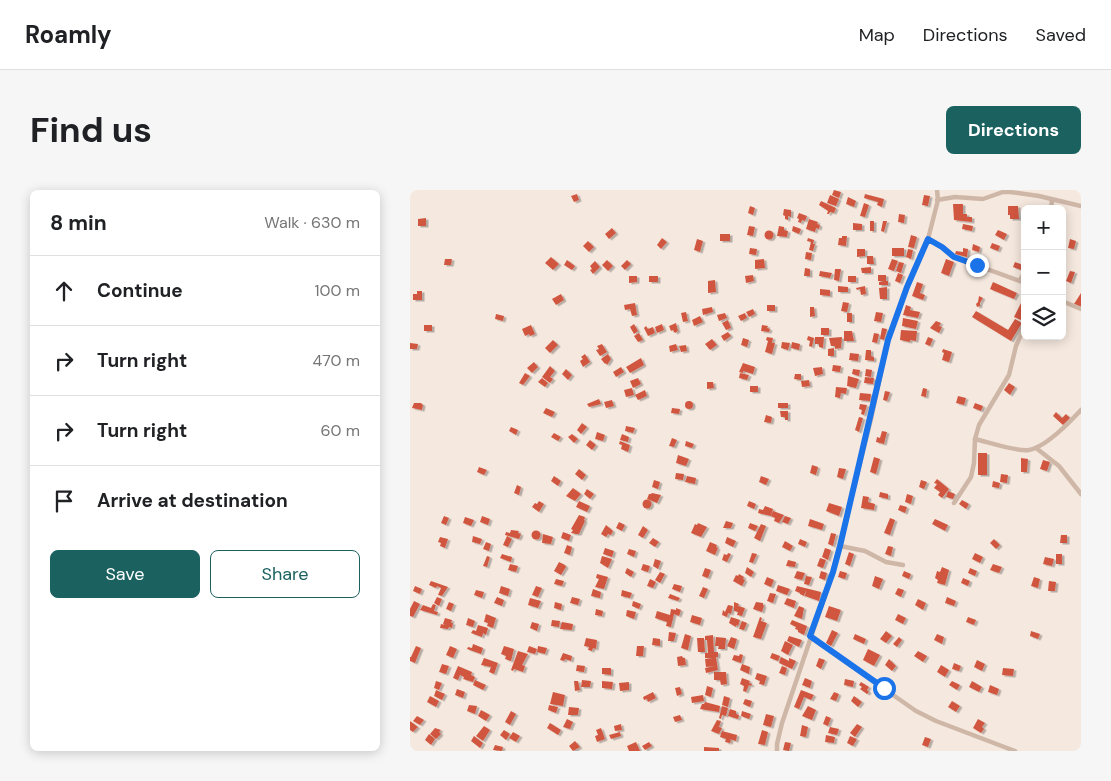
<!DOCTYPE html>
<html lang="en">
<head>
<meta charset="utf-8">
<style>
	:root { --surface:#fff; --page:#f6f6f6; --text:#202124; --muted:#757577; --line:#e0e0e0; --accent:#1a6160 }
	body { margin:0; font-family:"DM Sans",sans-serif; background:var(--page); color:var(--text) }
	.controls { position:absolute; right:15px; top:15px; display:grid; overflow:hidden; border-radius:8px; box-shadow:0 2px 12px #0003 }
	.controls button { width:45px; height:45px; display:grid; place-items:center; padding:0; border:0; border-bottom:1px solid var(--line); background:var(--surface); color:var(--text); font:25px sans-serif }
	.stop { position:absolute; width:15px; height:15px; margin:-11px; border:4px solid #1a73e8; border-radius:50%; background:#fff }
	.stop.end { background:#1a73e8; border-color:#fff; box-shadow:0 1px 5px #0008 }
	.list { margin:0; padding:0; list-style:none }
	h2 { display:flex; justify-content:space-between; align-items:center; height:65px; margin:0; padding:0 20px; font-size:21px }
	h2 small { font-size:16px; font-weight:400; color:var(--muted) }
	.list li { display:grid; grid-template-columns:32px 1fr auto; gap:15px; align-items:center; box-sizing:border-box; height:70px; padding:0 20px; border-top:1px solid var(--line) }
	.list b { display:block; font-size:19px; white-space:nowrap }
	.list em { font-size:16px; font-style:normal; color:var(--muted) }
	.actions { display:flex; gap:10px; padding:15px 20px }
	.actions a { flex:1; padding:11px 0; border:1px solid var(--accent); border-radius:8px; text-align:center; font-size:18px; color:var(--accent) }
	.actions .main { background:var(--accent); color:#fff }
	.icon { flex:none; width:28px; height:28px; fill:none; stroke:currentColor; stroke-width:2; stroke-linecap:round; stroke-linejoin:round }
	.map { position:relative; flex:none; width:671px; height:561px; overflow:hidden; border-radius:8px }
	header { display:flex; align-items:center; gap:30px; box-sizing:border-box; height:70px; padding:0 25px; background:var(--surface); border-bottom:1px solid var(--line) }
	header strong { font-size:24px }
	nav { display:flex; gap:28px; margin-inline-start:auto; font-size:18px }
	.intro { display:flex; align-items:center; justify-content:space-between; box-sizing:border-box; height:120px; padding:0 30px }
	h1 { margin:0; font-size:35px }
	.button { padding:12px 22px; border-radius:8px; background:var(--accent); color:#fff; font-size:18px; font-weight:700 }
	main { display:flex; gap:30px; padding:0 30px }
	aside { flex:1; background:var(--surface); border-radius:8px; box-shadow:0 2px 12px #0003 }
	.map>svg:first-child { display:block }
	.building { fill:#d15740; filter:url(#shadow) }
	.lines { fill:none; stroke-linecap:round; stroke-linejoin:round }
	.street { stroke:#cfb7a8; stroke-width:4.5 }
	.route { stroke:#1a73e8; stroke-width:6 }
</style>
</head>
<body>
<header>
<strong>Roamly</strong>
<nav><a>Map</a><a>Directions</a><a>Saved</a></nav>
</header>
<div class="intro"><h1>Find us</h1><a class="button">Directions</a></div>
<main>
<aside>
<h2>8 min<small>Walk · 630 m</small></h2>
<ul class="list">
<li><svg class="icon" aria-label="ahead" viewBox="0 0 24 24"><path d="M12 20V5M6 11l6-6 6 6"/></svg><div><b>Continue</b></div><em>100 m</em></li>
<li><svg class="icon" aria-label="right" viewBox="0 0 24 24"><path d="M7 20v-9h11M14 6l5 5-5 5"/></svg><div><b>Turn right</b></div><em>470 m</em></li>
<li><svg class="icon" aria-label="right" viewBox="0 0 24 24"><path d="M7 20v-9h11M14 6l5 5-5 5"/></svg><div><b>Turn right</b></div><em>60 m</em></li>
<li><svg class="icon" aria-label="arrive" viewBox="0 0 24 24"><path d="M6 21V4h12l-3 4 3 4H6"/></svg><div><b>Arrive at destination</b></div></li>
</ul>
<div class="actions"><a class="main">Save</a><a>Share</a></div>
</aside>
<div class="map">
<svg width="671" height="561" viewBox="0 0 671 561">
	<defs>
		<filter id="shadow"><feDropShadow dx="2.5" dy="1.5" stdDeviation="0" flood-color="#0004"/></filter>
	</defs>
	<rect width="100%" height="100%" fill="#f5e8de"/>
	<g class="building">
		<path d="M424 0 431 2 429 8 422 5Z"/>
		<path d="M167 4 169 10 164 12 161 6Z"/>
		<path d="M455 4 474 9 472 17 467 15 468 12 454 8Z"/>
		<path d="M420 5 429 9 426 16 417 13Z"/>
		<path d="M514 5 520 6 518 16 512 15Z"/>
		<path d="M438 7 446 11 444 17 436 14Z"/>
		<path d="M411 11 426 18 424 23 420 22 419 24H417L418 21 409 15Z"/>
		<path d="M454 13 459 15 455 27 450 26Z"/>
		<path d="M543 14H553V24H557V27H562V32L544 30Z"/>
		<path d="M340 16 345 18 343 25 338 23Z"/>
		<path d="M598 16H608L609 29H600V25H598Z"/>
		<path d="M374 19 381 20V27L378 26V30L375 29V26L373 25Z"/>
		<path d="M389 23 397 26 395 31 392 30 391 33 388 32 389 29 387 28Z"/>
		<path d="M489 24 495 25 494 33 488 32Z"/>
		<path d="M16 28V36H8V29Z"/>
		<path d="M399 29 408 32 407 34 410 35 409 39 406 38 405 42 396 39Z"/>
		<rect x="460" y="31" width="4" height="10"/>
		<path d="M473 31H477L474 42 471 41Z"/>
		<path d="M443 33 452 34V40H443Z"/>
		<path d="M553 34 563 36 562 41 552 39Z"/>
		<path d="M339 36 345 37 343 46 337 45Z"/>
		<path d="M369 36 374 37V40L378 41 377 47 367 46Z"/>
		<path d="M383 36 391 39 389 44 382 41Z"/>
		<path d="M202 38 206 43 199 49 195 44Z"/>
		<path d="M588 40 597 44 594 50 585 45Z"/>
		<circle cx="359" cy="45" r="4.5"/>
		<rect x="310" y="44" width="10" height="7"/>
		<path d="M501 45 507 47 504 58 498 57Z"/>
		<path d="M432 46H437L436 56 428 55 429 48H432Z"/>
		<path d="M252 48 257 52 251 59 247 55Z"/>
		<path d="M398 48 404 50 403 54H405L403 61 399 60 401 52 397 51Z"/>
		<path d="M287 49 293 51 290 62 284 60Z"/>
		<path d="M660 49 666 51 664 59 658 58Z"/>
		<path d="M178 51 184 57 179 62 173 56Z"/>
		<path d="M582 53 590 56 588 61 580 58Z"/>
		<path d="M563 54 570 57 569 62 562 60Z"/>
		<path d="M340 58 347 59 346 65 339 64Z"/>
		<rect x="482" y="58" width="12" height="8"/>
		<path d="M553 58 558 59 557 67 545 64 546 61 553 62Z"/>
		<path d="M447 59H455V66L447 67Z"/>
		<path d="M498 59 503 60 501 69 496 67Z"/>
		<path d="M396 62 402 63 401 70 395 69Z"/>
		<path d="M457 66H463L464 74H457Z"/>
		<path d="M141 67 149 74 143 80 135 73Z"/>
		<path d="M35 69H42L41 75H34Z"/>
		<path d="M354 69 355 78 345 79V70Z"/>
		<path d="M482 69 488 71 484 81 478 79Z"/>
		<path d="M536 69 544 72 539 86 531 83Z"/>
		<path d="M157 70 165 76 162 80 154 75Z"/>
		<path d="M197 70 203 76 198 81 192 75Z"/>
		<path d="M217 70 221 74 215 80 211 76Z"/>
		<path d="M185 71 190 77 183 84 180 80 182 79 180 76Z"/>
		<path d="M489 72 494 73 491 83 486 81Z"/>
		<path d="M605 72 613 75 611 80 603 77Z"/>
		<path d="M461 77V83H452L451 78Z"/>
		<path d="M395 78 400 79V86H394Z"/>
		<path d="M425 79H431L429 91 424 90Z"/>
		<path d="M410 81 422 83 420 88 409 86Z"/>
		<path d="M660 81 665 82 661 93 656 91Z"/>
		<path d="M488 83 493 85 490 93 485 91Z"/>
		<path d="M343 85 344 91 336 93 335 86Z"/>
		<path d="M468 85H476V91H478V95H469V92L474 91H468Z"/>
		<path d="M219 86H227V92L219 93Z"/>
		<rect x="239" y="86" width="9" height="6"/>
		<rect x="438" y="86" width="8" height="6"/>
		<path d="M305 90 306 102 298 103V91Z"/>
		<path d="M507 92 513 94 510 103 515 105 513 110 502 106Z"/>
		<path d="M583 92 607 103 604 109 580 99Z"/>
		<path d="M428 96 438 97V102H428Z"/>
		<path d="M455 96 456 104 451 105 450 99 447 100 446 98Z"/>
		<path d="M477 97V109H470L469 98Z"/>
		<path d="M410 99 420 100V106L410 105Z"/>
		<path d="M7 101H12V110H3V104H7Z"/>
		<path d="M671 103V117L664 114Z"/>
		<path d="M151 104 154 110 146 115 142 109Z"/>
		<path d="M615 105V121L611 130 604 127Z"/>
		<path d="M569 106 573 108 570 113V116L567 117 566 114 568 112Z"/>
		<path d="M433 112 439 113 437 122 431 121Z"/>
		<path d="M225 113 227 125 222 126 220 119 215 120 214 115Z"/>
		<rect x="357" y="115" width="8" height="6"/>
		<path d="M496 115 501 117 500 120 510 122 508 128 493 125Z"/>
		<path d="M302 117 303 122 293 125 292 119Z"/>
		<path d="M400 117H404L405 126 400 127Z"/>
		<path d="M343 119 345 124 339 127 336 122Z"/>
		<path d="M566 121 598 140 605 129 612 133 601 151 562 127Z"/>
		<path d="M276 122 278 131 273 132 271 123Z"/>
		<path d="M466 122 473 123 471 132 464 131Z"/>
		<path d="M315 123 317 128 309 131 307 125Z"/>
		<path d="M335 123 337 128 331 131 328 126Z"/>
		<rect x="437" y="123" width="5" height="9"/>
		<path d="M86 124 94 126 93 131 85 129Z"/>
		<path d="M290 126 293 132 284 136 282 130Z"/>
		<path d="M493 128 508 131 506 139 492 136Z"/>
		<path d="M318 130 321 138 316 140 312 133Z"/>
		<path d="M526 131 531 133 529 136 532 137 529 143 520 138Z"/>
		<path d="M266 133 268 141 265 143 263 140 261 141 259 136Z"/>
		<path d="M224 134 228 141 224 144 220 137Z"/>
		<path d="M252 134 254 140 247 143 245 137Z"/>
		<rect x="14" y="135" width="8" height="6"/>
		<path d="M121 135 125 144 120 146 119 144 115 146 112 139Z"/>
		<path d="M352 135 358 136 357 138 360 139 359 142 351 141Z"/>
		<path d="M236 136 238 139 243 137 245 143 238 146 234 138Z"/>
		<rect x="411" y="138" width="8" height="7"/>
		<path d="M472 138 477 139 474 150 470 149Z"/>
		<path d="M491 140 507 141 506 151 500 150V152L490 150Z"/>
		<path d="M434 141H442L444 151H434Z"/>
		<path d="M318 142 321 146 314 151 311 146Z"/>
		<path d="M229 143 233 150 228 152 224 146Z"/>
		<path d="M464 143 469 144 467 153 462 152Z"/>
		<path d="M398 146 404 148 402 157 399 156 400 151 397 150Z"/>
		<path d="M357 147 363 148 362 153H365L362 164 355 162 358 151 356 150Z"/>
		<path d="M405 147H414L413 158 409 157V154H405Z"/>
		<path d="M432 147 431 158 425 159V156H421L419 148Z"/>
		<path d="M518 147 523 149 520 156 515 154Z"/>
		<path d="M333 148 339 150 337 157 331 155Z"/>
		<path d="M302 149 307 155 300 160 295 154Z"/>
		<path d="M143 150 148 155 140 163 135 158Z"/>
		<path d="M372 152 380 153 378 160 371 158Z"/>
		<path d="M382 152 390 154 389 160 381 158Z"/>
		<path d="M0 153 8 154 7 159H0Z"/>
		<path d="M192 154 197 162 190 166 186 160 189 159 187 156Z"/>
		<path d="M266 154 268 160 260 162 259 156Z"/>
		<path d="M276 155 277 161 271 162 269 156Z"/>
		<path d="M424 158V166H418V159Z"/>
		<path d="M533 159 542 162 539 172 532 170 534 163 532 162Z"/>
		<path d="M456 160H461V166L464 167V171L455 170Z"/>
		<path d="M440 163 449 164 448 171 439 170Z"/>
		<path d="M175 164 180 172 173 177 170 171 173 169 171 167Z"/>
		<path d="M198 164 201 169 197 175 196 173 195 174 191 169Z"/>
		<path d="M231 168 234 175 220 183 216 177Z"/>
		<path d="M124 172 128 177 122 183 117 178Z"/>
		<path d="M333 173 345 177 343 184 333 181V183L329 182Z"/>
		<path d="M423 175 431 176 430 182 422 181Z"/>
		<path d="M140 176 145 181 140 187 143 189 140 193 132 187Z"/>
		<path d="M211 177 214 182 206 187 203 182Z"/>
		<path d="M412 177 413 184 405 186 403 178Z"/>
		<path d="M156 179 162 185 158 190 152 184Z"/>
		<path d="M443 179 450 180 449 186 442 184Z"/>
		<path d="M456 179 462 180 461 187 455 186Z"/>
		<path d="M115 183 120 186 113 195 109 193Z"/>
		<path d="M330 183 339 185 337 190 329 188Z"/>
		<path d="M385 184H391V190L384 189Z"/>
		<path d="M438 186 449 189 446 198 437 196Z"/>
		<path d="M455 187 464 188 463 194 454 193Z"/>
		<path d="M132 188 138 193 135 197 128 192Z"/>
		<path d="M228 188 231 194 223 198 220 191Z"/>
		<path d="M399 190 400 196 392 197 391 191Z"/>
		<path d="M297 192H303L304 198 297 199Z"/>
		<path d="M599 193 605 197 600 205 594 200Z"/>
		<rect x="340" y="196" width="8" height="6"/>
		<path d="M426 197 437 198 436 204 431 203 430 208 425 207Z"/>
		<path d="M222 198 224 205 216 207 214 200Z"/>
		<path d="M513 198 517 199 516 207 511 206Z"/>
		<path d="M235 200 237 206 228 210 225 205Z"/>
		<path d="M475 201 480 202 477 211 473 210Z"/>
		<path d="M450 203 461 204 460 211 449 210Z"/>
		<path d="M548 206 556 208 554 215 546 213Z"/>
		<path d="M189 209 191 214 179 217 177 214Z"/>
		<path d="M202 210 204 216 196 218 194 212Z"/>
		<circle cx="279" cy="215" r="4"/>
		<path d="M4 213H11L13 215 12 220 2 218Z"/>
		<rect x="368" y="213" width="10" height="5"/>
		<path d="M565 213 573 216 571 221 563 218Z"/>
		<path d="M450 214 457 215 454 225 451 224 452 220 449 219Z"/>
		<path d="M136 218 145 222 142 227 133 223Z"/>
		<path d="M262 218 270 219 269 224 261 223Z"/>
		<path d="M370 221H378V230H375V227H371Z"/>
		<path d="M646 222 652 228 656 224 660 228 653 235 643 226Z"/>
		<path d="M356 225 362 227 361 233 354 232Z"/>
		<path d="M449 227 453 228 449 242 445 240Z"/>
		<path d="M172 233 177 237 171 244 167 240Z"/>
		<path d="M216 236 225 238 223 243 215 241Z"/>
		<path d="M101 237 108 240 106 245 99 241Z"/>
		<path d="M472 241 477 242 474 254 466 252 467 247 470 248Z"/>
		<path d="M187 242 195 245 193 251 185 249Z"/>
		<path d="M144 243 151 247 148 251 141 247Z"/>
		<path d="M162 244 168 249 164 253 158 247Z"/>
		<path d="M212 244 219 247 218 252 210 250Z"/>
		<path d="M262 248 267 250 264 257 259 256Z"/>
		<path d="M180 250 186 255 182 260 176 255Z"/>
		<path d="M210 251 220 255 218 262 211 259 212 255 209 254Z"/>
		<path d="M276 251 284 254 282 258 275 256Z"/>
		<rect x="568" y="263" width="9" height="22"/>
		<path d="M268 265 279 269 276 276 266 273Z"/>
		<path d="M464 267 470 269 466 284 460 282Z"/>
		<path d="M611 268 618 269 617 282H611Z"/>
		<path d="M633 270 640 272 637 281 630 279Z"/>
		<path d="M402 275 408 277 406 285 400 283Z"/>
		<path d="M69 277 77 280 74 285 67 282Z"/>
		<path d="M429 278 436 279 433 289 427 287Z"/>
		<path d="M169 279 176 285 172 290 165 284Z"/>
		<path d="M266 283 274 284 273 290 265 289Z"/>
		<path d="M591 284 598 285 597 293 590 292Z"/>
		<path d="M144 286 151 291 148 296 141 291Z"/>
		<path d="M277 286 286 288 285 294 275 292Z"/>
		<path d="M351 286 359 289 356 295 349 292Z"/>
		<path d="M527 289 539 299 532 308 528 305 530 302 524 298 527 294 524 293Z"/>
		<path d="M244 290 250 292 248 299 242 297Z"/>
		<path d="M511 290 517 292 514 299 509 297Z"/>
		<path d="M583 291 590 293 589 298 582 297Z"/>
		<path d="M107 295 111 297 109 305 104 303Z"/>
		<path d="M163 298 171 304 165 311 156 306Z"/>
		<path d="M177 299 184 304 180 309 174 304Z"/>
		<path d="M538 301 545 304 543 309 536 307Z"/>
		<path d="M470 302 478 304V309L469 307Z"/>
		<path d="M242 303 251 305 247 313 237 309 239 304H241Z"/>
		<path d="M497 304 503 306 501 314 495 312Z"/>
		<path d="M453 306 459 307 458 312 465 314 464 320 451 318Z"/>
		<circle cx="237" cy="314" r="4.5"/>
		<path d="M552 310 559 314 556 319 549 314Z"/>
		<path d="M129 311 134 314 129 322 122 317 125 313 127 314Z"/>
		<path d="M169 311 180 316 177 322 166 317Z"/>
		<path d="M339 311 346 314 344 319 337 316Z"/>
		<path d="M419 313 432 317 429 326 416 321Z"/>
		<path d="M490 315 497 317 495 323 488 320Z"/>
		<path d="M355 316 363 319 361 326 348 323 349 319 353 320Z"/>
		<path d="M363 321 374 325 369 333 364 331 365 328 361 326Z"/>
		<path d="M169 325 175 327 174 330 175 331 169 344H166L161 343 163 340 161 339Z"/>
		<path d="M34 326 39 328 36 335 31 333Z"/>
		<path d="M72 326 80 329 78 335 70 332Z"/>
		<path d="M375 326 381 328 378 334 372 332Z"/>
		<path d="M55 327 64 330 61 336 53 333Z"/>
		<path d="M480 328 485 330 480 345 474 343Z"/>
		<path d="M400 329 414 334 412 340 398 336Z"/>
		<path d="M525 329 538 335 535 341 522 334Z"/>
		<path d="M316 331 323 333 321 338H313Z"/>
		<path d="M209 332 215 335 212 341 206 338Z"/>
		<path d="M288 333 297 337 291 347 281 343 285 334 287 335Z"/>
		<path d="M340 333 348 336 345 341 338 338Z"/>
		<path d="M351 334 356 336 350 351 344 348Z"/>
		<path d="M196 335 203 341 201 345 198 344 196 347 191 344Z"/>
		<path d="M233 336 238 340 233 348 228 345Z"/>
		<path d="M101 340 109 341 108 343 111 344 109 349 95 345 96 342 100 343Z"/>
		<circle cx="126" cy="345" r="4.5"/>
		<path d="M153 342 161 345 159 351 151 348Z"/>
		<path d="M421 343 426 344 423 356 418 354Z"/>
		<path d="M133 344 143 347 141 354 132 353Z"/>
		<path d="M651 345H657V353H650Z"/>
		<path d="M63 346 72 349 70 354 62 352Z"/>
		<path d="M97 346 102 349 98 357 93 355Z"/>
		<path d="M30 347 38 349 35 358 30 356 31 353 28 352Z"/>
		<path d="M317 347 326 351 323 357 315 353Z"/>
		<path d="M243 348 249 352 245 357 239 353Z"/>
		<path d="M390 349 397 352 395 357 388 354Z"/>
		<path d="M584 349 590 355 586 359 580 353Z"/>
		<path d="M375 351 383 356 380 361 372 357Z"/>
		<path d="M76 352 81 354 79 361 73 359Z"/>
		<path d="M300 352 307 355 306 357 308 358 305 365 296 361Z"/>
		<path d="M157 355 162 357 160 365 154 363Z"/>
		<path d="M478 356 483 357 481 366 475 364Z"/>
		<path d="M195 358 204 361 202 367 193 364Z"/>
		<path d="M415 358 421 360 418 370 412 367Z"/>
		<path d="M219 359 226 361 224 367 217 364Z"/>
		<path d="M439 362 444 364 440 376 435 374Z"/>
		<path d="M318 363 321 364 317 372 312 370 314 364 317 365Z"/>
		<path d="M342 363 347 364 343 373 339 372Z"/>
		<path d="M565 363 573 367 570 373 562 369Z"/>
		<path d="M92 364 102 367 101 372 90 368Z"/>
		<rect x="646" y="364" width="6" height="10"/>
		<path d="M77 366 80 367 77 377 73 376Z"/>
		<path d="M192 366 202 369 198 378 190 373Z"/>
		<path d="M635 367 644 369 642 376 633 374Z"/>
		<path d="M410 368 416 370 413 378 407 376Z"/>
		<path d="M245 369 251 371 248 379 243 376Z"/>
		<path d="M378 370 386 372 385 377 376 376Z"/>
		<path d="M149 372 155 375 156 377 151 385 144 381Z"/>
		<path d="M100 374 108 376 106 382 98 380Z"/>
		<path d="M233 374 240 376 238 382 231 380Z"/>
		<path d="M583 374 592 377 589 383 580 380Z"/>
		<path d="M337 377 344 382 341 387 335 383Z"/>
		<path d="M532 377 539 380 535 395 527 393 528 390 525 388 527 381 530 382Z"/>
		<path d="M217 378 224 382 221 387 215 383Z"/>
		<path d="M295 378 301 380 298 388 292 386Z"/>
		<path d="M560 378 567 381 565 386 558 383Z"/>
		<path d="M387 381 395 383 392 390 384 388Z"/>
		<path d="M411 381 417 383 415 390 409 388Z"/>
		<path d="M430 381 437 383 435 389 428 387Z"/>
		<path d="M494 381 501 384 499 389 492 386Z"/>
		<path d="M250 382 255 384 250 393 245 390Z"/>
		<path d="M187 384 198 387 194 399 185 397 189 389 186 388Z"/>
		<path d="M329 384 334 387 333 389 335 390 332 396 323 391 326 385 328 386Z"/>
		<path d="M396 386 402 387 399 395 394 394Z"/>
		<path d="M465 386 473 389 469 399 462 396Z"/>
		<path d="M357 387 364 390 361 397 354 394Z"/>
		<path d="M624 387 630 389 628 398 621 396Z"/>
		<path d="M553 388 560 391 558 396 551 393Z"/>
		<path d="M146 389 154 391 152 396 144 394Z"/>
		<path d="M240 389 246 392 243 398 237 396Z"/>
		<path d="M21 391 38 397 32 406 28 405 31 398 27 396 26 398 19 395Z"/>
		<path d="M639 391 646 392 645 401H638Z"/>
		<path d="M264 394 272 396 270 402 262 399Z"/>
		<path d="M368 395 380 399 377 405 366 401Z"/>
		<path d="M5 396 12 399 10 404 3 401Z"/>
		<path d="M91 396 100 399 98 406 89 403Z"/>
		<path d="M126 396 132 398 128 407 122 405Z"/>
		<path d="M387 396 411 402 409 411 395 406 396 400 394 406 390 404V403L385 401Z"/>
		<path d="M293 397 298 399 294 408 289 406Z"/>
		<path d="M488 398 494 400 491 407 485 404Z"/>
		<path d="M183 399 191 402 190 408 181 406Z"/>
		<path d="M66 400 74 402 72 408 64 405Z"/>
		<path d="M212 400 222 403 220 408 211 406Z"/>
		<path d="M360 403 366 404 363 413 357 411Z"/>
		<path d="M260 404 270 408 268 411 258 408Z"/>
		<path d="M27 407 32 409 29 416 24 413Z"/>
		<path d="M87 407 94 410 92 416 84 413Z"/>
		<path d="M162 407 170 409 168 415 160 413Z"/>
		<path d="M537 407 546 411 544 416 535 413Z"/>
		<path d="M120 408 131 411 128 418 118 415Z"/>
		<path d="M377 408 386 411 384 418 374 414Z"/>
		<path d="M508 409 516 413 513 420 505 415Z"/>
		<path d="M4 411 10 414 3 427 0 426V419Z"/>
		<path d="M223 411 231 414 229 419 222 416Z"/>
		<path d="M39 412 44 414 41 421 36 419Z"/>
		<path d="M145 412 152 414 151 420 144 418Z"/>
		<path d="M324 412 329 414 328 416 335 418 332 426 327 425 328 422 324 421Z"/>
		<path d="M346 412 353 413V415L354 416 352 422 343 419Z"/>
		<path d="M23 414 26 415 24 421 28 422 27 425 10 420 13 415 21 418Z"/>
		<path d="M318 415 323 416 321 424 318 423 317 427 312 425 313 420 315 422Z"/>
		<path d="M389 416 394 418 392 429 384 426Z"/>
		<path d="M419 416 431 420 427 431 415 427Z"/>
		<path d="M266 418 271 420 269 426 264 424 261 437 256 436 257 432 245 428 247 421 260 425 261 419 266 420Z"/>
		<path d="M186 419 193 421 192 426 185 425Z"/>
		<path d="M217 420 226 422 224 429 216 426Z"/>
		<path d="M76 424 86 428 83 438 77 436 78 433 74 432Z"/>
		<path d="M488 424 496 428 493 434 485 430Z"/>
		<path d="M282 425 292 428 290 435 280 432Z"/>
		<path d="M321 427 330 430 328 436 326 435V437L319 433Z"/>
		<path d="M350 427 352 428 351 431 357 433 351 449 343 447Z"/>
		<path d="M558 427 566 430 564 435 556 432Z"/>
		<path d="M35 428 42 430 41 433H43L42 438 39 437 38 439 30 438 31 434 35 435 33 434Z"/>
		<path d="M58 428 65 431 63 437 56 435Z"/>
		<path d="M142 430 150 431 149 437 141 436Z"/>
		<path d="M382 430 397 436 394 445 388 442V440L385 439 386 437 380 434Z"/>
		<path d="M332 431 337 433 334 440 329 439Z"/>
		<path d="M122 432 129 434 127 441 120 438Z"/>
		<path d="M152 432 163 434 162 440 150 439Z"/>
		<path d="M68 435 78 438 76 445 73 443 72 447 61 443 63 440 66 441Z"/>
		<path d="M422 440 428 443 421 456 416 453Z"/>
		<path d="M476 441 482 446 476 453 470 449Z"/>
		<path d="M621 441 630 444 628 449 620 446Z"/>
		<path d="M259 442 266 443 264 451H258Z"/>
		<path d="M275 444 281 446 278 460 271 458Z"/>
		<path d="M445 444 456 449 454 454 443 449Z"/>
		<path d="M527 444 534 447 532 454 524 450Z"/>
		<path d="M303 445 304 462H308V467H306L308 480 296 483 295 478 305 476 296 477 295 469 303 468H295V463H298L297 450H295V446Z"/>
		<path d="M379 446 392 450 389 457 377 451Z"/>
		<path d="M306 447 316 448 315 459H308L309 456H305Z"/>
		<path d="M321 447 327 449 324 459 317 456Z"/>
		<path d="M489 447 492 450 487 457 483 454Z"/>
		<path d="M176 448 187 450 186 459 183 458 182 461 178 460 179 457 174 456Z"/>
		<path d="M243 448 250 449V456L242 455Z"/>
		<path d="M287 448H294L295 462H288Z"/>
		<path d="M375 451 383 455 378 465 371 461Z"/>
		<path d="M63 454 73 458 71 464 57 459 58 457 62 458Z"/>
		<path d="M6 456 11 458 5 473 0 471V467H1Z"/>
		<path d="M40 456 47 459 43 468 36 465Z"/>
		<path d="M94 456 104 459 101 471 95 469 96 466 91 464Z"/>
		<path d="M119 456 127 459 125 464 117 462Z"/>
		<path d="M128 456 137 458 135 464 127 462Z"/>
		<path d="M227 456H234L233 466H226Z"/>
		<path d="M458 459 470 465 464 476 453 470Z"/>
		<path d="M108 461 118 464 112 475 115 476 113 482 104 479 103 481 101 480Z"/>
		<path d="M508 461 517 466 513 472 504 466Z"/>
		<path d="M153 463 162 466 161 471 155 469 154 471 150 470Z"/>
		<path d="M362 463 370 466 368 471 360 468Z"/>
		<path d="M330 464 333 465 331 473 322 470 324 465 329 466Z"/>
		<path d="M272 466 273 468H275L276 475 268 476 267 467Z"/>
		<path d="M371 467 379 471V468L386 471 382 479 369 473Z"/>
		<path d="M74 468 88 473 84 484 79 482 81 477 71 475Z"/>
		<path d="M409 468 415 470 411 479 406 476Z"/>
		<path d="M479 469 486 476 482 481 475 475Z"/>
		<path d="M567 470 575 474 572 481 564 477Z"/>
		<path d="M544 473 551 476 549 481 542 479Z"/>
		<path d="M32 474 39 476 36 484 29 482Z"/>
		<path d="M332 474 340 477 339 484 330 480Z"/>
		<path d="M167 475 175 476 174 482 166 481Z"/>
		<path d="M531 475 539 480 535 487 527 482Z"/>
		<path d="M48 476 62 482 61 485 65 487 63 492 53 489 54 487 50 485 48 490 43 488Z"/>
		<path d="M372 476 377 478 375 485 369 483Z"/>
		<path d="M192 478H201V485L192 484Z"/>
		<path d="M593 478 604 479 603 486 592 485Z"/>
		<path d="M304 482H316L317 494 311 495 310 490H304Z"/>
		<path d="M347 483 357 486 354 495 349 494 350 491 345 489Z"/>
		<path d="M332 488 340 491 339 493 342 494 341 496 339 495 336 502 333 501 334 496 330 494Z"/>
		<path d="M395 488 402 491 400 498 392 495Z"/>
		<path d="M435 489 444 491 443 497 434 495Z"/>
		<path d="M65 490 76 495 73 500 63 495Z"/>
		<path d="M172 490 181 491 180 497H171Z"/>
		<path d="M26 491 32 493 29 500 24 498Z"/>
		<path d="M164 491H168L170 500 165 501Z"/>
		<path d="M192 491 203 492 202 499 192 498Z"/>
		<path d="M542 491 550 495 547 500 539 495Z"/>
		<path d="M562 491 572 497 569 502 559 497Z"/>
		<path d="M219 492V500L210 501 209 493Z"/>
		<path d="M451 492 459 497 457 500 459 502 457 504 450 499 452 497 449 495Z"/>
		<path d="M580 495 589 499 587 505 578 502Z"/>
		<path d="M297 496 303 498 301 507 295 505Z"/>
		<path d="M270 497 272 504 267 506 265 498Z"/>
		<path d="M47 499 55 502 53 508 45 505Z"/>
		<path d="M26 500 35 504 32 510 24 506Z"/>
		<path d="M391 500 404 505 401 510 394 507 389 519 384 517Z"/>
		<path d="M143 502 155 505 153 516 140 514Z"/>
		<path d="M243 502 246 508 238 512 237 509 234 510 233 507Z"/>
		<path d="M424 502 429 504 426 511 420 509Z"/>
		<path d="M293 505 294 511 282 513 281 507Z"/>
		<path d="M20 506 29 511 26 517 17 512Z"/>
		<path d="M314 506 320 508 318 517 312 515Z"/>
		<path d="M444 506 452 512 448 517 441 511Z"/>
		<path d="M335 509 342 511 340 517 333 514Z"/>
		<path d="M542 511 550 516 546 522 538 517Z"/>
		<path d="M295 512 310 516 309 522 290 519 292 514H294Z"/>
		<path d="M59 515 67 516 65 524 57 521Z"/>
		<path d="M139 515 148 517 146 523 138 520Z"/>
		<path d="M312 516 318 518 316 526 312 525 311 529 309 528Z"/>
		<path d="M398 516 406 520 402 530 392 526Z"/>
		<path d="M159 517 169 518 168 525H158Z"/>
		<path d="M320 519 326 521V524L329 525 328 529 318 526Z"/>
		<path d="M71 520 80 525 76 531 68 526Z"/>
		<path d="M101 521 106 524 100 535 95 532Z"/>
		<path d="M332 521 341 524 339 529 331 526Z"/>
		<path d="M356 524 364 526 361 537 353 535Z"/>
		<path d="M270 525 272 530 265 532 263 527Z"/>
		<path d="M7 526 14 530 10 535 3 531Z"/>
		<path d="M416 526 421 528 418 536 413 534Z"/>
		<path d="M157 529 163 532 160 539 153 537Z"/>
		<path d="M568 529 575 533 572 537 574 539 571 543 563 538Z"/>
		<path d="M307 530 311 531 309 537 312 538 309 544 301 541Z"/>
		<path d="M0 531 8 537 3 542 0 540Z"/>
		<path d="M140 533 151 540 148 545 137 538Z"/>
		<path d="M211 534 212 540 205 541 204 536Z"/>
		<path d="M447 534 452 537 445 547 440 543Z"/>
		<path d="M392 535 398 537 396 547 390 546Z"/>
		<path d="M74 536 80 540 73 551 66 546Z"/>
		<path d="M420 537 429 539 427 545 418 543Z"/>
		<path d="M25 538 31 540 29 542 31 544 26 549 20 544Z"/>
		<path d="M191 538 195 549 187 552 185 546 188 545 186 540Z"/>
		<path d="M94 540 100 544 96 550 90 545Z"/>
		<path d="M352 540 358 542 355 555 348 554Z"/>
		<path d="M312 541 327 545 326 551 319 549 321 550 320 553 315 552 316 549 310 547Z"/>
		<path d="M103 542 110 546 106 552 99 548Z"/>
		<path d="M210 542 211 546 201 549 199 545Z"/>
		<path d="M19 544 25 549 21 555 15 550Z"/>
		<path d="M416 545 425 547 424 553 415 552Z"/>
		<path d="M64 546 73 553 70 558 61 551Z"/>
		<path d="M440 546 447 549 443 556 437 553Z"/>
		<path d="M515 547 521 549 518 557 512 555Z"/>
		<path d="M165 551 170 557 163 561 159 556Z"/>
		<path d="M226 552 230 561H219L217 556Z"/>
		<path d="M239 552 242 556 235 560 232 556Z"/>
		<path d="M375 552 381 553 379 561 373 560Z"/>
		<path d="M85 555 93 557 92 561 83 560Z"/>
		<path d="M294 557 309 558V561H294Z"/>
	</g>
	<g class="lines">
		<g class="street">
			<path d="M527 10 545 7 573 9 593 2H600L629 6 671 16"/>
			<path d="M641 19 642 10"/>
			<path d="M518 49 533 57 544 67 615 93"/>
			<path d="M610 90 615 81"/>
			<path d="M652 111 671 119"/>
			<path d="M565 249C578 252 607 262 619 260 636 257 659 233 671 220"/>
			<path d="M626 258 649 276 671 304"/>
			<path d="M544 313 561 287 564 273 565 249 569 235 599 185 606 156 615 135"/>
			<path d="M430 356 455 361 476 372 493 375"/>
			<path d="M400 447 506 521 526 531 605 561"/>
			<path d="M367 561V554L372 533 423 382 461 229 478 150 497 97 518 49 528 10 527 0"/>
		</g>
	</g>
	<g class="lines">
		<path class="route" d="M474 498 400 446 423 382 430 356 478 150 497 97 518 49 532 57 544 67 567 75"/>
	</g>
</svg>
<div class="controls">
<button>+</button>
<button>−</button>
<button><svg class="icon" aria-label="layers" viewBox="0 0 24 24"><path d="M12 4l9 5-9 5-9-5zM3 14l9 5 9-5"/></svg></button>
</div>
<div class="stop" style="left:474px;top:498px"></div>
<div class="stop end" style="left:567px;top:75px"></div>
</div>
</main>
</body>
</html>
